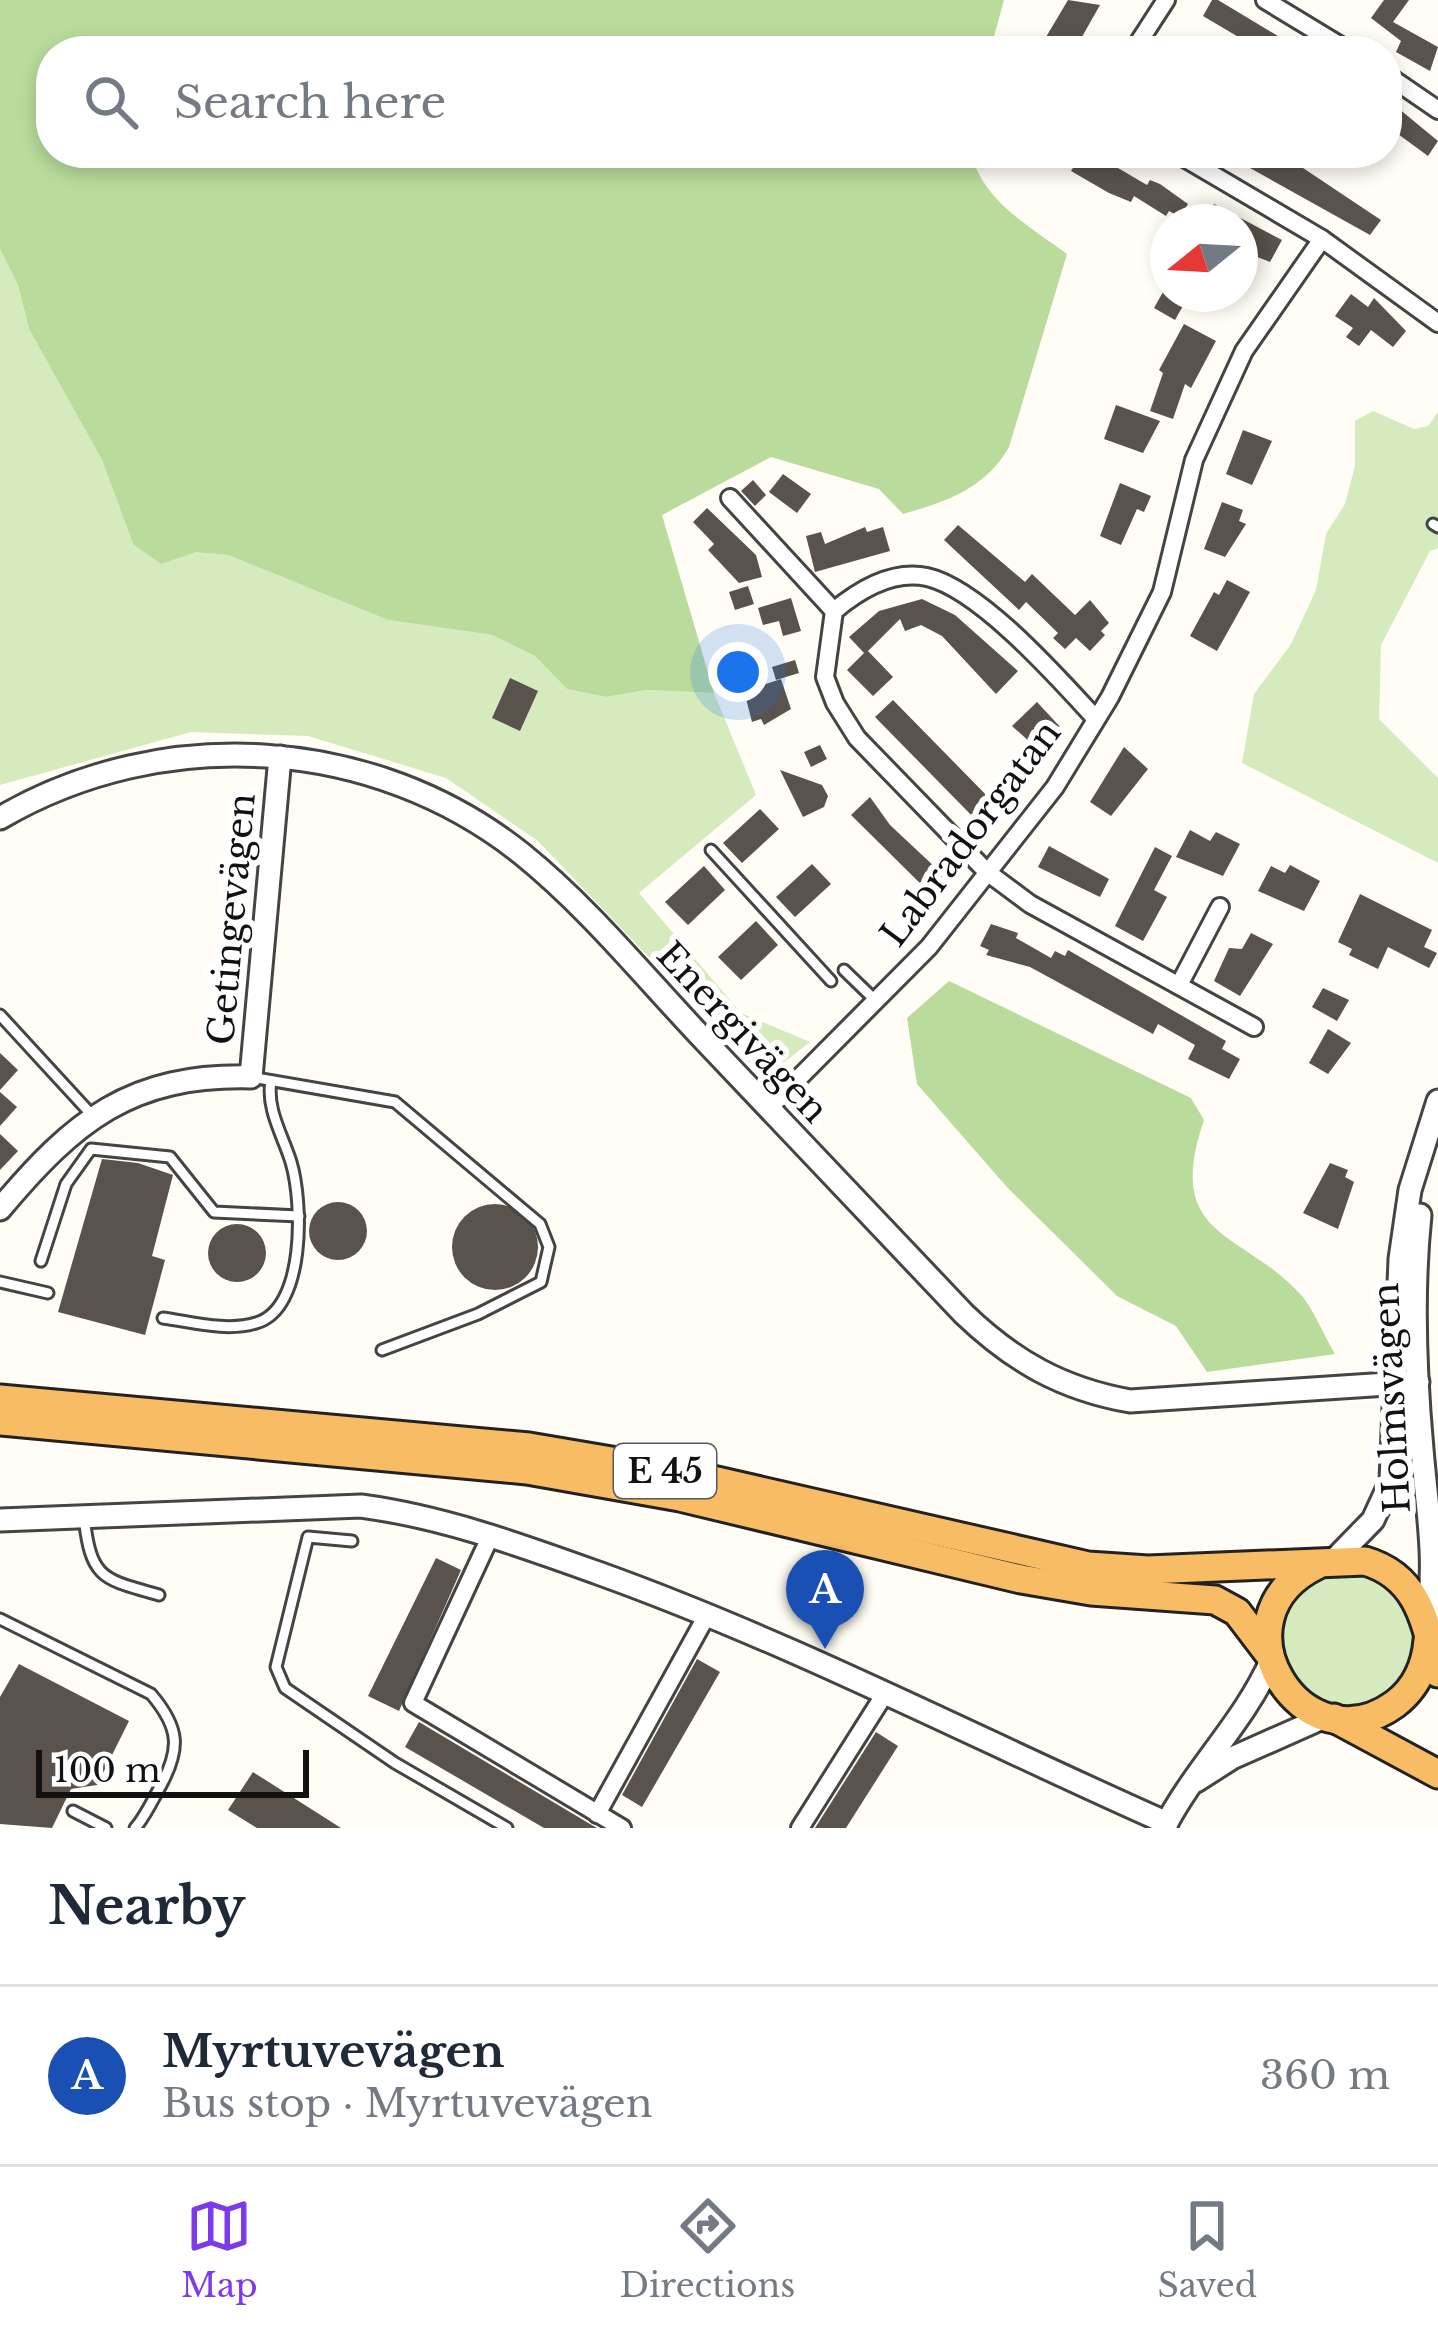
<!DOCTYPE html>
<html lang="en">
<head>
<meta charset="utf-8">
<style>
	:root { --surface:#fff; --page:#f6f6f7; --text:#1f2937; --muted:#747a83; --line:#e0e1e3; --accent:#7c3aed }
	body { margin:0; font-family:"Libre Baskerville",serif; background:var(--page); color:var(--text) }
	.compass { position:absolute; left:1150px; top:204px; width:108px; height:108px; border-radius:50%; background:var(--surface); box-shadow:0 6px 18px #0003; rotate:252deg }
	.scale { position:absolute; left:36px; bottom:30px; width:273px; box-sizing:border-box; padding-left:12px; border:6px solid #111; border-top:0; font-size:33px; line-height:42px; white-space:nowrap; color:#111; -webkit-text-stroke:9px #fff; paint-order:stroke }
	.you { position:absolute; left:738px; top:672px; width:42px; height:42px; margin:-30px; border:9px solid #fff; border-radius:50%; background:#1a73e8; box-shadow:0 0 0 18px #1a73e833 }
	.badge { display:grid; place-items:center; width:78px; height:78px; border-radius:50%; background:var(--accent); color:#fff; font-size:39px; font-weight:700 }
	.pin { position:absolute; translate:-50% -99px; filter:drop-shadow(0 3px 6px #0008) }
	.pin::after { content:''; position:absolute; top:63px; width:42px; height:36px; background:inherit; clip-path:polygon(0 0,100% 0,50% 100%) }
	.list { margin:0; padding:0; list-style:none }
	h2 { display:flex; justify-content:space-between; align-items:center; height:156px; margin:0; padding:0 48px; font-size:51px }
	h2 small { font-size:39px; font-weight:400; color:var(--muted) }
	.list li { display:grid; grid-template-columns:78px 1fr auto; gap:36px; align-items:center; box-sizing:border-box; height:180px; padding:0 48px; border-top:3px solid var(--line) }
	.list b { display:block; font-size:45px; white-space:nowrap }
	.list p { margin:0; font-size:39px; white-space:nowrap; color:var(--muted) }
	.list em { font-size:39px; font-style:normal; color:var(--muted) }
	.icon { flex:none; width:66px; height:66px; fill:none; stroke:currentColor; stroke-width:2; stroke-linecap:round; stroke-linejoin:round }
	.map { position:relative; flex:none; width:1438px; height:1828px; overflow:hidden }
	.search { position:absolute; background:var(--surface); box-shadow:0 6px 18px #0003; left:36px; right:36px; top:36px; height:132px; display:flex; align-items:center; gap:30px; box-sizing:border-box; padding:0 42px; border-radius:48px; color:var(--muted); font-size:45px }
	.sheet { height:336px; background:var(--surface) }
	nav { display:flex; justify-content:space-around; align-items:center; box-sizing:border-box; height:168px; border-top:3px solid var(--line); background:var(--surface); font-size:33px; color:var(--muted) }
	nav a { display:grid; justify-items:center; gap:6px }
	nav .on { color:var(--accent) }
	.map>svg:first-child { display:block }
	.green { fill:#d5ebbd }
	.forest { fill:#b9dc9c }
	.building { fill:#5a524d }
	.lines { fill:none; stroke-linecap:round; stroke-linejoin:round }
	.service-casing { stroke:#444; stroke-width:15 }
	.minor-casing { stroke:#444; stroke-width:22 }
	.tertiary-casing { stroke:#444; stroke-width:27 }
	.trunk-casing { stroke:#222; stroke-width:33 }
	.service { stroke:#fff; stroke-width:9 }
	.minor { stroke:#fff; stroke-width:16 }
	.tertiary { stroke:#fff; stroke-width:21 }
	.trunk { stroke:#f7bc64; stroke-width:27 }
	.labels { text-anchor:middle; stroke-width:12; stroke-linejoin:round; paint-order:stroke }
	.shield { fill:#fff; stroke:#585858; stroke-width:3 }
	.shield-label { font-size:33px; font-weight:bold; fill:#111 }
	.street-label { font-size:36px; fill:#111; stroke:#fff }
</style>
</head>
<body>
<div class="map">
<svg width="1438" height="1828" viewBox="0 0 1438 1828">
	<rect width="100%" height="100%" fill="#fffdf5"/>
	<g class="green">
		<path d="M0 249 18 285 29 329 102 460 133 544 228 555 388 620 492 635 535 656 567 689 606 697 646 690 714 693 756 795 639 893 741 1013 810 1042 764 1078 538 841 446 778 308 736 191 732 0 785Z"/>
		<path d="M1373 411 1414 429 1428 426 1438 412V548L1430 551 1381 645 1379 719 1438 778V863L1242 763 1254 694 1291 644 1316 590 1326 534 1345 504 1355 466V421Z"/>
		<circle cx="1348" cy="1640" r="65"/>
	</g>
	<g class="forest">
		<path d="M0 0H1004L990 51H51V153H971C982 200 1030 227 1067 254L1009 447C986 488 946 502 903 514L879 489 771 457 662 515 714 693 646 690 606 697 567 689 535 656 492 635 388 620 228 555 196 552 161 564 133 544 102 460 29 329 18 285 0 249Z"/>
		<path d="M949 981 1191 1098 1204 1120C1163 1240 1242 1229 1302 1296 1315 1312 1324 1336 1335 1354L1207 1372 1176 1326 1117 1296 1006 1186 917 1084 907 1018Z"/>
	</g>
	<g class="building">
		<path d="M1068 0 1100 5 1074 51 1046 37Z"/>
		<path d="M1212 0H1218L1303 51H1248L1252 45 1203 16Z"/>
		<path d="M1384 0H1409L1393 22 1438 47 1430 71 1396 52 1401 41 1371 18Z"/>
		<path d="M1387 99 1438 141 1428 156 1387 126Z"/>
		<path d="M1082 153H1110L1106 161 1147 185 1150 180 1160 184 1188 204 1180 217 1169 211 1166 216 1134 196 1131 202 1109 193 1071 171Z"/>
		<path d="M1223 153H1266L1291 168 1294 162 1381 220 1370 235Z"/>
		<path d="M1214 204 1282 240 1270 262 1240 250V222H1202Z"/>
		<path d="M1163 292 1184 304 1175 320 1154 308Z"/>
		<path d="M1351 294 1368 307 1374 298 1406 331 1393 347 1371 330 1359 346 1346 337 1353 328 1335 316Z"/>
		<path d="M1184 324 1216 341 1191 388 1185 384 1173 419 1150 411 1163 373 1159 370Z"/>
		<path d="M1116 405 1160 421 1143 453 1104 439Z"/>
		<path d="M1243 430 1272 441 1252 485 1226 474Z"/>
		<path d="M783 474 811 494 797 513 769 492Z"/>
		<path d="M753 480 766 495 755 506 741 491Z"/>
		<path d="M1120 483 1151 496 1144 512 1137 509 1121 545 1100 536Z"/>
		<path d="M1222 502 1243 510 1239 521 1246 524 1225 557 1204 549Z"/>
		<path d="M707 508 756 555 762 577 739 583 708 550 714 544 693 522Z"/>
		<path d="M958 525 1025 582 1032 574 1075 615 1090 600 1109 623 1101 631 1105 635 1090 651 1076 638 1065 649 1053 638 1058 633 1026 602 1019 610 944 540Z"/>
		<path d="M865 527 867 532 883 527 890 551 815 572 806 536 821 532 825 544Z"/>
		<path d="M1227 580 1250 592 1217 651 1190 636 1214 592 1219 595Z"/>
		<path d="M748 586 754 604 735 610 729 592Z"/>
		<path d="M791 598 801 631 783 636 779 621 763 625 758 608Z"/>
		<path d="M922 599 955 615 1018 671 996 694 942 636 921 625 905 631 900 619 868 651 893 677 873 696 847 670 864 653 849 637 879 611Z"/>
		<path d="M795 660 799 673 776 680 772 667Z"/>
		<path d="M510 678 538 691 520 731 492 718Z"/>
		<path d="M781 679 791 709 764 725 761 719 752 722 744 691Z"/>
		<path d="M893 700 995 804 979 823 875 717Z"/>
		<path d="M1037 702 1064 731 1042 753 1012 726Z"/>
		<path d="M820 745 827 759 811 767 804 752Z"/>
		<path d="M1124 747 1148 769 1111 816 1090 802Z"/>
		<path d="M780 770 822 785 828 796 824 807 803 817Z"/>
		<path d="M870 797 890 825 952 883 936 899 851 815Z"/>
		<path d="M760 809 779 829 742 863 723 843Z"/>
		<path d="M1190 830 1210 841 1216 832 1240 844 1223 876 1176 857Z"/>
		<path d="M1049 846 1109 879 1100 897 1038 867Z"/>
		<path d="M1155 847 1172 856 1154 890 1167 897 1143 941 1115 926Z"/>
		<path d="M812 864 831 884 795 917 776 897Z"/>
		<path d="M1290 865 1320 881 1304 911 1258 891 1271 866 1285 873Z"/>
		<path d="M704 866 725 890 688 925 665 902Z"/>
		<path d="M1360 894 1432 930 1424 947 1437 953 1429 968 1388 947 1378 969 1349 955 1352 949 1338 942Z"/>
		<path d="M756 921 778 945 741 980 718 957Z"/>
		<path d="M991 924 1018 933 1016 938 1051 958 1055 951 1065 956 1068 950 1226 1041 1222 1049 1240 1059 1229 1079 1188 1059 1195 1045 1158 1024 1153 1034 1030 967 986 955 989 950 980 946Z"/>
		<path d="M1251 933 1273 944 1240 996 1214 981 1229 948 1242 949Z"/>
		<path d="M1323 988 1349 1000 1337 1021 1312 1007Z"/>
		<path d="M1328 1029 1351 1043 1328 1074 1309 1063Z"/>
		<path d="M0 1053 18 1070 0 1090Z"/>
		<path d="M0 1092 17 1107 0 1126Z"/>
		<path d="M0 1134 18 1151 0 1170Z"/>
		<path d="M102 1159 138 1163 173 1175 152 1256 165 1260 145 1335 58 1312Z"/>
		<path d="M1330 1163 1348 1170 1345 1177 1354 1182 1338 1229 1303 1213Z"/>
		<circle cx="338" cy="1231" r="29"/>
		<circle cx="495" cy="1247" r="43"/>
		<circle cx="237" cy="1253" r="29"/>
		<path d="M436 1558 461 1570 399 1711 368 1696Z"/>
		<path d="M697 1659 720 1672 642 1807 622 1795Z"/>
		<path d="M19 1664 129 1721 97 1785 71 1789 52 1828 0 1824V1697Z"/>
		<path d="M419 1722 590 1824 597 1828H544L405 1747Z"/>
		<path d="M876 1732 898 1746 846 1828H815Z"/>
		<path d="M253 1772 341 1828H257L228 1810Z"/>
	</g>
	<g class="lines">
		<defs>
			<g id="service">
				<path d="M1433 524 1438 527"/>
				<path d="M711 850 831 981"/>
				<path d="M844 970 877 1002"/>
				<path d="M0 1015 91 1114"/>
				<path d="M251 1077 395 1102 540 1224 549 1247 541 1282 478 1314 382 1350"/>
				<path d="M41 1261 66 1184 91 1149 170 1157 214 1212 299 1216"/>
				<path d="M0 1282 48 1293"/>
				<path d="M163 1318C192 1322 227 1332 256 1323 306 1309 303 1202 291 1162 283 1136 266 1109 271 1081"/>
				<path d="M84 1517C91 1579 102 1579 159 1595"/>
				<path d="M352 1541 308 1537 276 1667 285 1688 395 1763 507 1828"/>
				<path d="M0 1619 151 1694C180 1728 181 1749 160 1787 152 1801 145 1817 135 1828"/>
				<path d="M73 1811 106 1828"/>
			</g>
			<g id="minor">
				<path d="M1265 0 1349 51"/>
				<path d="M1133 51 1166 0"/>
				<path d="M1387 75 1438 110"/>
				<path d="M1176 153 1322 239 1438 323"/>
				<path d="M730 498 834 611"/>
				<path d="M1096 719C1059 679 980 589 927 577 893 570 859 590 834 611L825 677 835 703 857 738 987 872 1030 904 1254 1027"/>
				<path d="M1179 985 1220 907"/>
				<path d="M769 1108 929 947 1055 787 1110 697 1162 592 1194 460 1244 351 1322 239"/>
				<path d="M491 1535 413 1703 622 1828"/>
				<path d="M597 1814 707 1615"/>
				<path d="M800 1828 886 1692"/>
			</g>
			<g id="tertiary">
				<path d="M0 818C163 723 374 736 522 854 590 909 646 979 707 1043 792 1133 878 1223 964 1314 1013 1361 1062 1389 1130 1401L1418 1382"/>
				<path d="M0 1209C74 1121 130 1074 251 1077L280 757"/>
				<path d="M1420 1215C1412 1291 1415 1372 1422 1449 1427 1511 1438 1564 1426 1626"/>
				<path d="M0 1520 361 1506C443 1517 520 1545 598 1573 793 1643 977 1739 1167 1823"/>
				<path d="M1334 1560 1373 1520 1391 1481 1400 1259 1410 1190 1438 1101"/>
				<path d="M1196 1781 1232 1758 1327 1716"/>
				<path d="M1164 1828C1195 1768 1244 1722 1271 1661"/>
			</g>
			<g id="trunk">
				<path d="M0 1399 529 1447 682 1473 1088 1566 1148 1570 1365 1561C1420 1577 1426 1625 1438 1673"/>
				<path d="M0 1421 527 1470 680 1497 1021 1579 1091 1591 1215 1600 1237 1612 1269 1654"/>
				<path d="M1317 1565C1207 1618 1303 1771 1395 1704 1416 1688 1426 1665 1428 1640"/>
				<path d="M1334 1718 1438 1774"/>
			</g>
		</defs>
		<use href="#service" class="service-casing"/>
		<use href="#minor" class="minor-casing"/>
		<use href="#tertiary" class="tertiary-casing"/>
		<use href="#trunk" class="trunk-casing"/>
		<use href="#service" class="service"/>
		<use href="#minor" class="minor"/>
		<use href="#tertiary" class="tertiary"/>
		<use href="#trunk" class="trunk"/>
	</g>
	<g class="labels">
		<rect class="shield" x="614" y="1444" width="102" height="54" rx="9"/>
		<g class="shield-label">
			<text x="665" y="1483">E 45</text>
		</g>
		<g class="street-label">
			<text transform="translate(970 833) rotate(-53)" y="13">Labradorgatan</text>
			<text transform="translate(231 919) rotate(-85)" y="13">Getingevägen</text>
			<text transform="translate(743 1032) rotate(47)" y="13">Energivägen</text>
			<text transform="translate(1391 1398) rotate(-93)" y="13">Holmsvägen</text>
		</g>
	</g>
</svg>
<svg class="compass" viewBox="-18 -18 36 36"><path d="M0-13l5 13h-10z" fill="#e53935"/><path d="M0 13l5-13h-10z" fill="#747a83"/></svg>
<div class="scale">100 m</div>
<div class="you"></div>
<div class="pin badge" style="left:825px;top:1649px;background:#1a4fb4">A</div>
<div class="search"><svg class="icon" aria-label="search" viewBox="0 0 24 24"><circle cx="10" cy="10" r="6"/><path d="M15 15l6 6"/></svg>Search here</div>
</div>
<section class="sheet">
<h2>Nearby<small></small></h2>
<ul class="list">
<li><span class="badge" style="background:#1a4fb4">A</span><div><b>Myrtuvevägen</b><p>Bus stop · Myrtuvevägen</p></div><em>360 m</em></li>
</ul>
</section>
<nav>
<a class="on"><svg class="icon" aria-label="map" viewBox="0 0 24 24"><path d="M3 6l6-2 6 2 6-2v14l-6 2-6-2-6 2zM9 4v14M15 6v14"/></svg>Map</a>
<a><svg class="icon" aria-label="directions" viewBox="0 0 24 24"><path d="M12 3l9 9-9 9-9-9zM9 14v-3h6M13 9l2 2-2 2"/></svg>Directions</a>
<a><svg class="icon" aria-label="saved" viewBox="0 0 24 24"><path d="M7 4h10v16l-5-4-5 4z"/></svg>Saved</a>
</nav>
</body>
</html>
